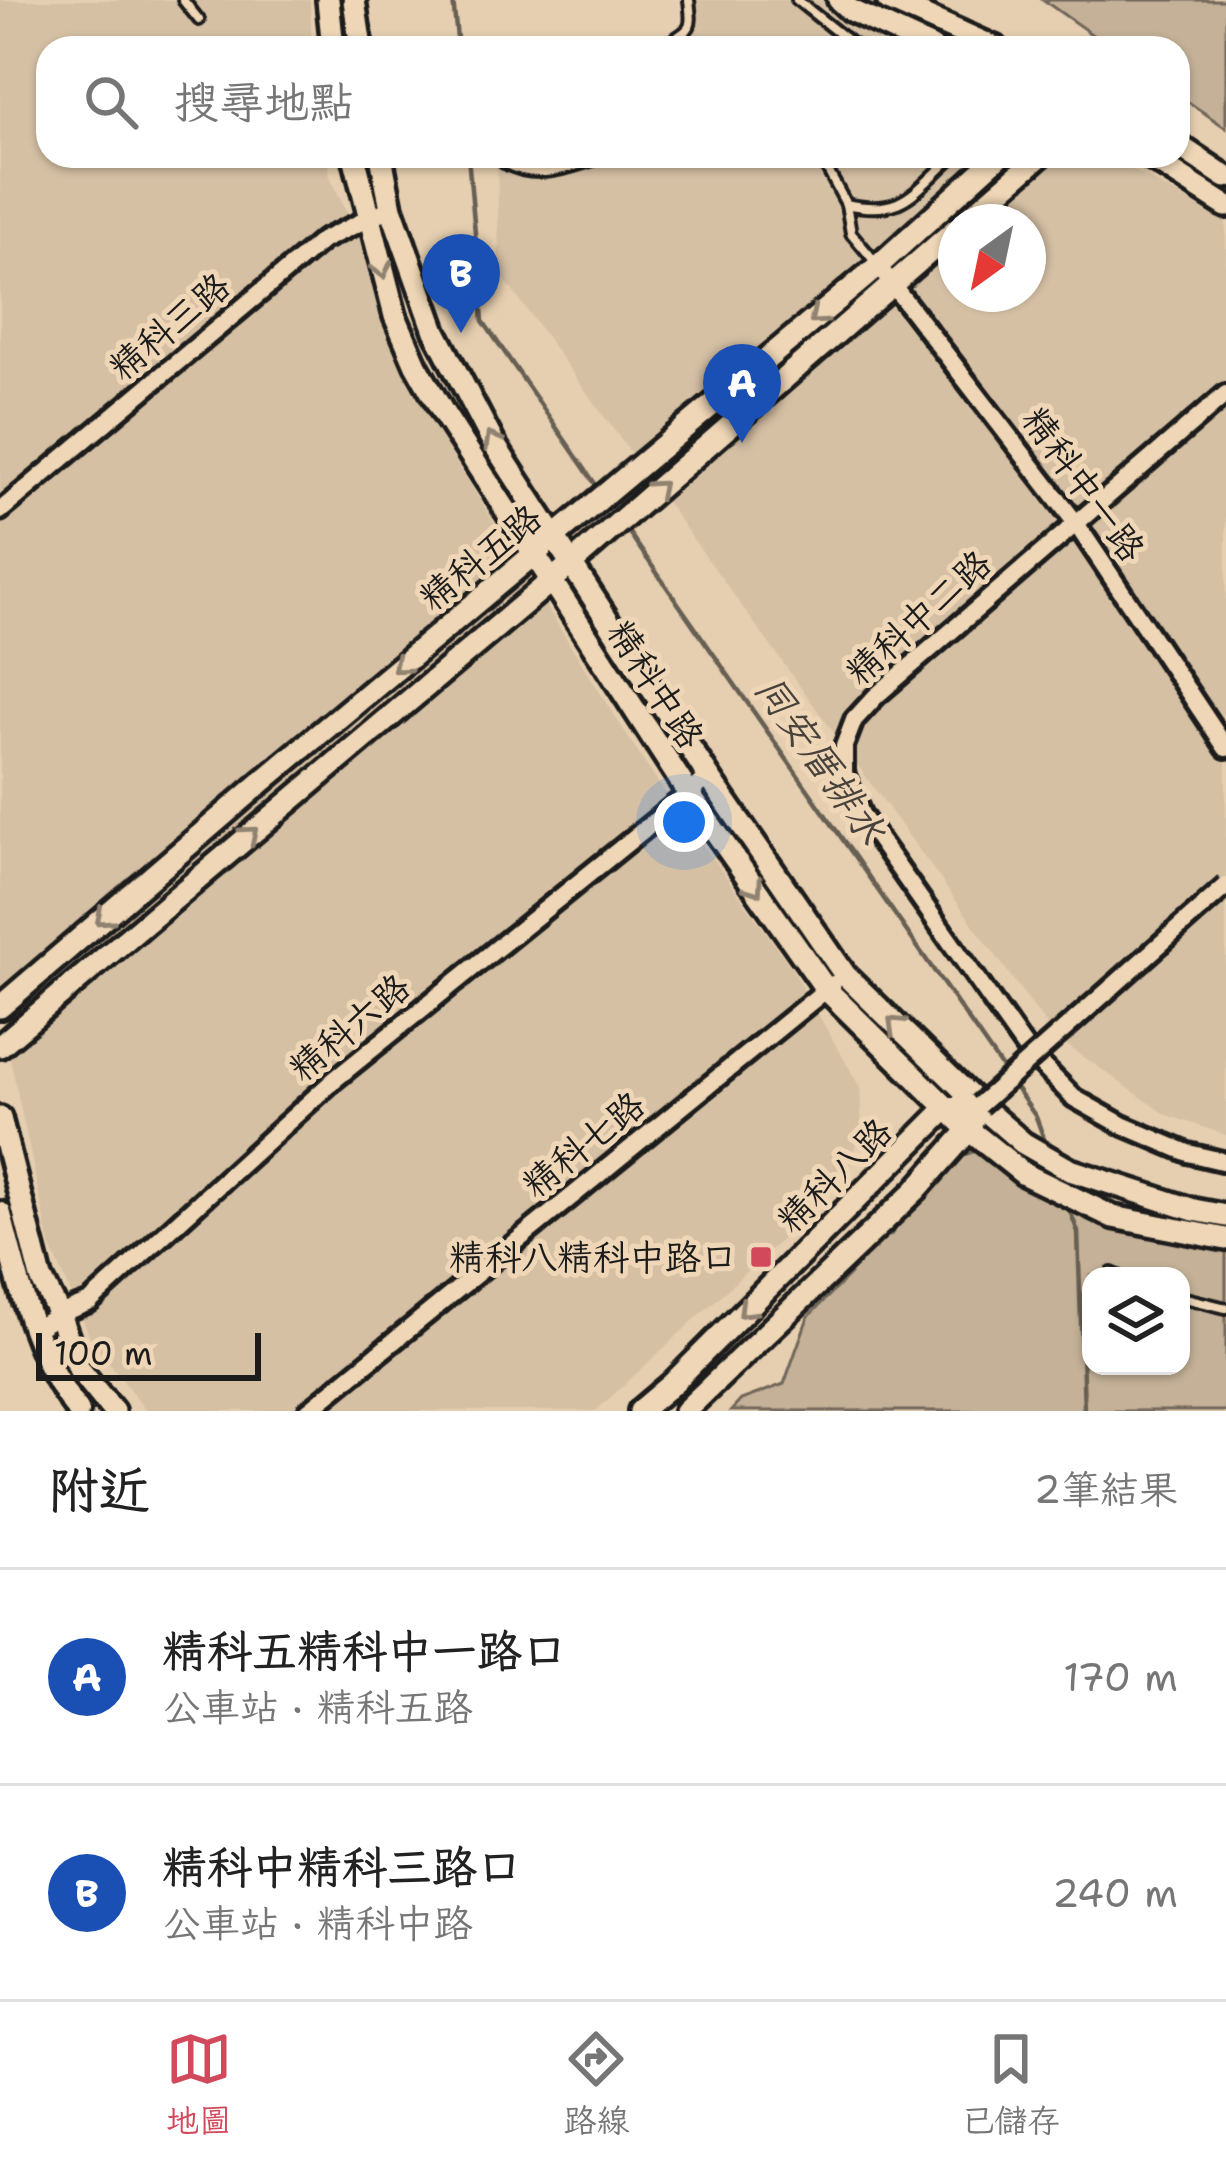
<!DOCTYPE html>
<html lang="zh-TW">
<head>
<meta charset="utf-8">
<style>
	:root { --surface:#fff; --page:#f6f6f6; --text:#222; --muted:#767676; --line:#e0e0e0; --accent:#d1495b }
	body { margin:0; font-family:"Shantell Sans","LXGW WenKai TC",sans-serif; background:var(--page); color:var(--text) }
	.controls { position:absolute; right:36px; bottom:36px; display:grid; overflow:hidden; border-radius:24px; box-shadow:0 3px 9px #0004 }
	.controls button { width:108px; height:108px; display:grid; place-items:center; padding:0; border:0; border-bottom:3px solid var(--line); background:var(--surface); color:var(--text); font:60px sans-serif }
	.compass { position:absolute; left:938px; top:204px; width:108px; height:108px; border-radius:50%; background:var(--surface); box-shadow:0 3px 9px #0004; rotate:213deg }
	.scale { position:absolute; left:36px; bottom:30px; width:225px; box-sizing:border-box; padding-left:12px; border:6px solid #1c1c1c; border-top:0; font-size:33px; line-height:42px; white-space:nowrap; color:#1c1c1c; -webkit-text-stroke:9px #eed6b6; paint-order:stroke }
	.you { position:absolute; left:684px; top:822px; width:42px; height:42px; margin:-30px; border:9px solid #fff; border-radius:50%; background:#1a73e8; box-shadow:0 0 0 18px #1a73e833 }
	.badge { display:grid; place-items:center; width:78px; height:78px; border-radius:50%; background:var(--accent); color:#fff; font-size:39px; font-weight:700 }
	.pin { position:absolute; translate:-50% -99px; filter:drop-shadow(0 3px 6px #0008) }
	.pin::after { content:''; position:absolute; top:63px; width:42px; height:36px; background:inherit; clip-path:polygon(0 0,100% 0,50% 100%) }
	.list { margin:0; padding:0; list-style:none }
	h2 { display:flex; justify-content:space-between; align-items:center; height:156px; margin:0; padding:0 48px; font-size:51px }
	h2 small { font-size:39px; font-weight:400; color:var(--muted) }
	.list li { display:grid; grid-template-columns:78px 1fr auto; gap:36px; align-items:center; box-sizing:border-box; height:216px; padding:0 48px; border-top:3px solid var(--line) }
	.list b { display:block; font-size:45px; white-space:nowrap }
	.list p { margin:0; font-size:39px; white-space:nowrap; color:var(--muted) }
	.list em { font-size:39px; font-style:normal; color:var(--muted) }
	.icon { flex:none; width:66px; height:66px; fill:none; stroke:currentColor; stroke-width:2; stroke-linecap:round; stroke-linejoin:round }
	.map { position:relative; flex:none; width:1226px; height:1411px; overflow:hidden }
	.search { position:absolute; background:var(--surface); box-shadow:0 3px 9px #0004; left:36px; right:36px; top:36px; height:132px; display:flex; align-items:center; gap:30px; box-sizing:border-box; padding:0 42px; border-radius:36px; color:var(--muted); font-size:45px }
	.sheet { height:588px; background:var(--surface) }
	nav { display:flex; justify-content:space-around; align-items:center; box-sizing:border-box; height:168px; border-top:3px solid var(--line); background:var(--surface); font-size:33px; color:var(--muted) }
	nav a { display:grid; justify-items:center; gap:6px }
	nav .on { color:var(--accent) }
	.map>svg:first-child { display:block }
	.built { fill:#d5c0a4; fill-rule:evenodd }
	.green { fill:#c4b197; stroke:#70665a; stroke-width:3; fill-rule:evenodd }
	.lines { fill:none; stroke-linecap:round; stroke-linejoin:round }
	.stream { stroke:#665e53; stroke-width:4.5 }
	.service-casing { stroke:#1c1c1c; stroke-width:16 }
	.minor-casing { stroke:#1c1c1c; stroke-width:26 }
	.tertiary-casing { stroke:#1c1c1c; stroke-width:30 }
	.service { stroke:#eed6b6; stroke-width:8 }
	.minor { stroke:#eed6b6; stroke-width:16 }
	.tertiary { stroke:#eed6b6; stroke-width:21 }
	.minor-bridge-casing { stroke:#1c1c1c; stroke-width:26; stroke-linecap:butt }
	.minor-bridge { stroke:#eed6b6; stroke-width:16 }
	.oneway { stroke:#908271 }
	.poi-dot { fill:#d1495b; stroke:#eed6b6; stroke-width:4.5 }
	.labels { text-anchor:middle; stroke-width:10; stroke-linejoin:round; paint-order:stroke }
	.street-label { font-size:36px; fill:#1c1c1c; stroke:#eed6b6 }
	.poi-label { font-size:36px; fill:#1c1c1c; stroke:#eed6b6; text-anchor:end }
	.water-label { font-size:39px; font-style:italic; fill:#47423c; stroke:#eed6b6 }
</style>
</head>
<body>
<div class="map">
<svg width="1226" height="1411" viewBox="0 0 1226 1411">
	<rect width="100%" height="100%" fill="#e6cfb0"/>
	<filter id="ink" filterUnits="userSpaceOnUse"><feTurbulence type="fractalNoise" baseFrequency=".00833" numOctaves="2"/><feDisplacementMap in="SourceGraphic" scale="24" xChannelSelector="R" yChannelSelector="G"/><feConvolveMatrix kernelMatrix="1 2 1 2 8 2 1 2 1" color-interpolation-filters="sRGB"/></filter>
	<g filter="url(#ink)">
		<g class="built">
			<path d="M0 0H310L312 48H48V156H327L329 175 368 258 402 346 451 454 645 764 791 967 860 1087 862 1129 843 1182 596 1411H146L90 1337 50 1245 0 1012Z"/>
			<path d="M697 0H829L915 48H664L686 45Z"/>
			<path d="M497 156H1108L1226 222V1135L1167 1115 1055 1037 499 272ZM956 222H1028V294H956Z"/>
		</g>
		<g class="green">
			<path d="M1043 0H1226V128L1178 95V48H1111Z"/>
			<path d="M979 1151 1046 1186 1226 1244V1411H731L741 1400 784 1384 808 1317 850 1274 838 1257 864 1234 890 1236C912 1210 944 1154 979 1151ZM1091 1276H1181V1366H1091Z"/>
		</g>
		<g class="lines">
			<g class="stream">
				<path d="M453 0 458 48"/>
				<path d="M468 156 483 321 598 488"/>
				<path d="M625 527 1006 1074"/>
				<path d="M1013 1084 1036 1117 1047 1147"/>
				<path d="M1067 1203 1078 1232 1084 1411"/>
			</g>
			<defs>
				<g id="service">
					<path d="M183 0 199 20"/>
					<path d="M797 0 852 44 861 48"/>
					<path d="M519 48 527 43 670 42C694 27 692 27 689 0"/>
					<path d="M501 156 504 163C539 182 570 167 606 156"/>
					<path d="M820 156 846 204 851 233 877 264"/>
					<path d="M846 204C904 217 913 192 954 156"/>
					<path d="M1112 1273 1119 1276"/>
					<path d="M1181 1297 1226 1308"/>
				</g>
				<g id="minor">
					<path d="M878 266 1075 522 1226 748"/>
					<path d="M1226 394 876 696 854 720 844 746V773L862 816 1025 1048 1074 1098 1122 1125 1188 1153 1226 1162"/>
					<path d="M0 511 323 240 391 208"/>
					<path d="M36 1329 59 1314 90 1302 334 1080 709 777"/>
					<path d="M308 1411 833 984"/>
				</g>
				<g id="tertiary">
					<path d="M328 0 333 48"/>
					<path d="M354 0 361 48"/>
					<path d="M839 0 850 10 932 48"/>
					<path d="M888 0 996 48"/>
					<path d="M1178 145 1226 177"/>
					<path d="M354 156 395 316 416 365 444 414 689 794 826 989 969 1130 1024 1174 1113 1217 1226 1239"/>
					<path d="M381 156 391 208 435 331 494 444 709 777 845 975 979 1105 1023 1143 1070 1170 1194 1210 1226 1216"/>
					<path d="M1148 156 1226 206"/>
					<path d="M964 222 1040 156"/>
					<path d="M0 1007 263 781 878 266 999 156"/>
					<path d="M0 1046 570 565 956 229"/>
					<path d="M0 1118 41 1278 59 1314 79 1369 113 1411"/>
					<path d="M0 1213C18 1280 34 1356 78 1411"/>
					<path d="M640 1411 672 1384 947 1108 960 1107"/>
					<path d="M685 1411 916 1190 969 1130 974 1117"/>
				</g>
			</defs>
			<use href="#service" class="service-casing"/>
			<use href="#minor" class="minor-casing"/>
			<use href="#tertiary" class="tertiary-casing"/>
			<use href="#service" class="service"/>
			<use href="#minor" class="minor"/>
			<use href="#tertiary" class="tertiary"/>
			<defs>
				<path id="minor-bridge" d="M979 1105 1226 886"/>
			</defs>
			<use href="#minor-bridge" class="minor-bridge-casing"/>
			<use href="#minor-bridge" class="minor-bridge"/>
		</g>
		<defs><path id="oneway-chevron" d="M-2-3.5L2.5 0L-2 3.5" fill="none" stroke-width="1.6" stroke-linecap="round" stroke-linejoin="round" transform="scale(3)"/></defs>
		<g class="oneway">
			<use href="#oneway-chevron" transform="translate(382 270) rotate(75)"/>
			<use href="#oneway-chevron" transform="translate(817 317) rotate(140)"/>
			<use href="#oneway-chevron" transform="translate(492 440) rotate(-120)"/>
			<use href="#oneway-chevron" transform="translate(658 488) rotate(-41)"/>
			<use href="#oneway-chevron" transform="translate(400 666) rotate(140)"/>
			<use href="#oneway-chevron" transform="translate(250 834) rotate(-40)"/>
			<use href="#oneway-chevron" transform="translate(755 888) rotate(55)"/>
			<use href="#oneway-chevron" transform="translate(103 918) rotate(139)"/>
			<use href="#oneway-chevron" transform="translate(895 1024) rotate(-136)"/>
			<use href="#oneway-chevron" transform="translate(746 1310) rotate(135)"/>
		</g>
	</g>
	<rect class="poi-dot" x="749" y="1245" width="24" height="24" rx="6"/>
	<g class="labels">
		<g class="street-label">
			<text transform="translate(169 326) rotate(-40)" y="13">精科三路</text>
			<text transform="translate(1084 484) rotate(54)" y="13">精科中一路</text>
			<text transform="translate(480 557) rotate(-39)" y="13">精科五路</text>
			<text transform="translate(918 617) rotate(-42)" y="13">精科中二路</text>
			<text transform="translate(656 684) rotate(57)" y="13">精科中路</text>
			<text transform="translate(349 1027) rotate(-40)" y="13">精科六路</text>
			<text transform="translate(583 1144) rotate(-39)" y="13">精科七路</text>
			<text transform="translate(834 1175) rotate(-45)" y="13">精科八路</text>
		</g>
		<g class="poi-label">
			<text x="737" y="1270">精科八精科中路口</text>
		</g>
		<g class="water-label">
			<text transform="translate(821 759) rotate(55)" y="14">同安厝排水</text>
		</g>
	</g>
</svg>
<div class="controls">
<button><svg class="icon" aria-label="layers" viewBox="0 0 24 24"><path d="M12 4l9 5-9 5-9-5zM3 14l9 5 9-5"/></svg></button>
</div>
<svg class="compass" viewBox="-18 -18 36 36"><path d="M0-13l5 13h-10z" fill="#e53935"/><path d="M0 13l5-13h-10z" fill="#767676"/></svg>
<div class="scale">100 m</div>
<div class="you"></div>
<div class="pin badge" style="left:742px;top:443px;background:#1a4fb4">A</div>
<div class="pin badge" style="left:461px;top:333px;background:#1a4fb4">B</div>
<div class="search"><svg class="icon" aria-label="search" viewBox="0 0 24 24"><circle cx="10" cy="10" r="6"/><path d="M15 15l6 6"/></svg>搜尋地點</div>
</div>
<section class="sheet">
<h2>附近<small>2筆結果</small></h2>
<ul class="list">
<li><span class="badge" style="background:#1a4fb4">A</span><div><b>精科五精科中一路口</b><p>公車站 · 精科五路</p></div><em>170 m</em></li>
<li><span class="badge" style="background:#1a4fb4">B</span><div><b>精科中精科三路口</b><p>公車站 · 精科中路</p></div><em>240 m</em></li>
</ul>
</section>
<nav>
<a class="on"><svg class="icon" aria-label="map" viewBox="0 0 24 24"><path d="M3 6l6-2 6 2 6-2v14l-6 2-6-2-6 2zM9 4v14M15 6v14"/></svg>地圖</a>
<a><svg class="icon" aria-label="directions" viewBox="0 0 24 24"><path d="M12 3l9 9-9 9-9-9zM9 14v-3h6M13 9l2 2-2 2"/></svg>路線</a>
<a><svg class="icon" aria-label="saved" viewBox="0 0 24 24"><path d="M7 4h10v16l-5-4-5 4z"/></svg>已儲存</a>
</nav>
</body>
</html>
